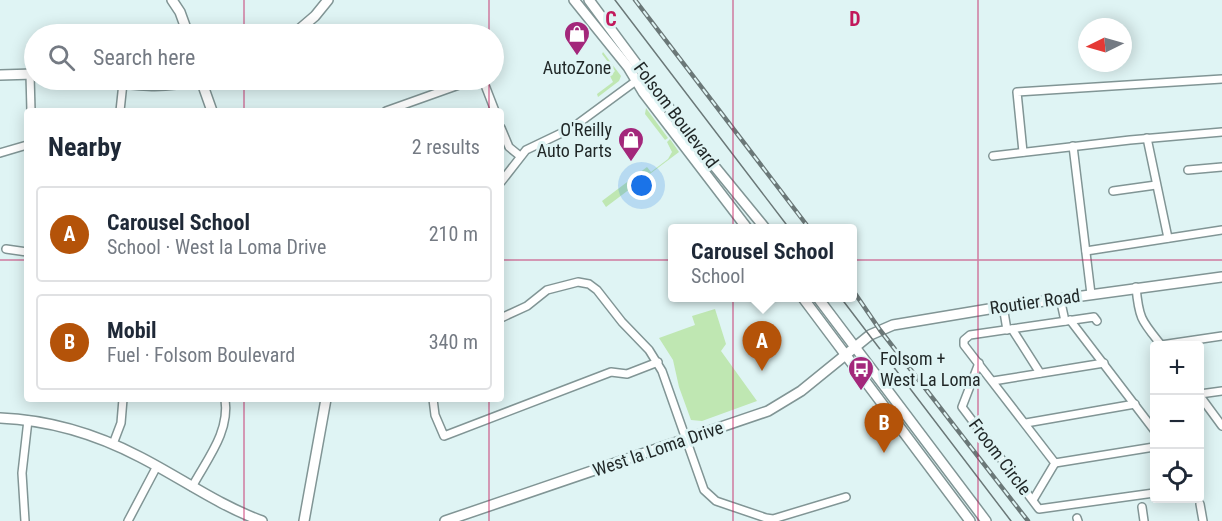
<!DOCTYPE html>
<html lang="en">
<head>
<meta charset="utf-8">
<style>
	:root { --surface:#fff; --page:#f6f6f7; --text:#1f2937; --muted:#747a83; --line:#e0e1e3; --accent:#b45309 }
	body { margin:0; font-family:"Roboto Condensed",sans-serif; background:var(--page); color:var(--text) }
	.controls { position:absolute; right:18px; bottom:18px; display:grid; overflow:hidden; border-radius:6px; box-shadow:0 3px 15px #0003 }
	.controls button { width:54px; height:54px; display:grid; place-items:center; padding:0; border:0; border-bottom:2px solid var(--line); background:var(--surface); color:var(--text); font:30px sans-serif }
	.compass { position:absolute; left:1078px; top:18px; width:54px; height:54px; border-radius:50%; background:var(--surface); box-shadow:0 3px 15px #0003; rotate:265deg }
	.you { position:absolute; left:642px; top:186px; width:21px; height:21px; margin:-15px; border:4px solid #fff; border-radius:50%; background:#1a73e8; box-shadow:0 0 0 9px #1a73e833 }
	.badge { display:grid; place-items:center; width:39px; height:39px; border-radius:50%; background:var(--accent); color:#fff; font-size:20px; font-weight:700 }
	.pin { position:absolute; translate:-50% -50px; filter:drop-shadow(0 2px 3px #0008) }
	.pin::after { content:''; position:absolute; top:32px; width:21px; height:18px; background:inherit; clip-path:polygon(0 0,100% 0,50% 100%) }
	.popup { position:absolute; left:668px; top:224px; width:189px; height:78px; box-sizing:border-box; display:grid; place-content:center; border-radius:6px; background:var(--surface); filter:drop-shadow(0 2px 4px #0005); font-size:20px; white-space:nowrap; color:var(--muted) }
	.popup b { font-size:22px; color:var(--text) }
	.popup::after { content:''; position:absolute; left:50%; top:100%; margin-left:-12px; border:12px solid transparent; border-top-color:var(--surface) }
	.list { margin:0; padding:0; list-style:none }
	h2 { display:flex; justify-content:space-between; align-items:center; height:78px; margin:0; padding:0 24px; font-size:26px }
	h2 small { font-size:20px; font-weight:400; color:var(--muted) }
	.list li { display:grid; grid-template-columns:39px 1fr auto; gap:18px; align-items:center; box-sizing:border-box; height:96px; margin:0 12px 12px; padding:0 12px; border:2px solid var(--line); border-radius:6px }
	.list b { display:block; font-size:22px; white-space:nowrap }
	.list p { margin:0; font-size:20px; white-space:nowrap; color:var(--muted) }
	.list em { font-size:20px; font-style:normal; color:var(--muted) }
	.icon { flex:none; width:33px; height:33px; fill:none; stroke:currentColor; stroke-width:2; stroke-linecap:round; stroke-linejoin:round }
	.map { position:relative; flex:none; width:1222px; height:521px; overflow:hidden }
	.search { position:absolute; background:var(--surface); box-shadow:0 3px 15px #0003; left:24px; top:24px; width:480px; height:66px; display:flex; align-items:center; gap:15px; box-sizing:border-box; padding:0 21px; border-radius:33px; color:var(--muted); font-size:22px }
	.panel { position:absolute; background:var(--surface); box-shadow:0 3px 15px #0003; left:24px; top:108px; width:480px; height:294px; border-radius:6px }
	.map>svg:first-child { display:block }
	.green { fill:#bfe7b2 }
	.lines { fill:none; stroke-linecap:round; stroke-linejoin:round }
	.street-casing { stroke:#819595; stroke-width:10 }
	.secondary-casing { stroke:#819595; stroke-width:12 }
	.street { stroke:#fff; stroke-width:7 }
	.secondary { stroke:#fff; stroke-width:9 }
	.tram { stroke:#6b7878; stroke-width:1.5 }
	.rail-casing { stroke:#6b7878; stroke-width:4.5 }
	.rail { stroke:#dff4f4; stroke-width:2; stroke-dasharray:7; stroke-linecap:butt }
	.grid { fill:none; stroke:#c2185b; stroke-width:1.5; stroke-opacity:0.55 }
	.labels { text-anchor:middle; stroke-width:6; stroke-linejoin:round; paint-order:stroke }
	.poi-label { font-size:18px; fill:#1f2626; stroke:#dff4f4 }
	.street-label { font-size:18px; fill:#1f2626; stroke:#dff4f4 }
	.grid-label { font-size:20px; text-anchor:middle; font-weight:bold; fill:#c2185b; stroke:#dff4f4; stroke-width:6; stroke-linejoin:round; paint-order:stroke }
</style>
</head>
<body>
<div class="map">
<svg width="1222" height="521" viewBox="0 0 1222 521">
	<rect width="100%" height="100%" fill="#dff4f4"/>
	<g class="green">
		<path d="M603 52 621 76 619 81 598 97 597 94 613 82 610 76 615 71 602 54Z"/>
		<path d="M646 108 668 138 665 140 645 114Z"/>
		<path d="M670 139 679 152 606 207 602 201 647 167 651 172 668 159 672 152 667 142Z"/>
		<path d="M715 309 726 344 721 351 757 401 702 421 691 420 679 387 673 360 659 338 695 325 692 316Z"/>
	</g>
	<g class="lines">
		<defs>
			<g id="street">
				<path d="M30 74 31 111"/>
				<path d="M483 80 495 111"/>
				<path d="M120 111 123 83"/>
				<path d="M386 111 473 80"/>
				<path d="M501 128 509 147 520 156"/>
				<path d="M1147 138 1168 238"/>
				<path d="M1073 146 1091 294"/>
				<path d="M1023 152 1017 92 1222 79"/>
				<path d="M0 153 27 145"/>
				<path d="M993 156 1130 140 1222 132"/>
				<path d="M1188 170 1222 167"/>
				<path d="M501 182 526 150 572 128 644 75"/>
				<path d="M1113 191 1156 185"/>
				<path d="M6 249 27 252"/>
				<path d="M1086 251 1222 230"/>
				<path d="M1136 287C1139 320 1142 321 1162 346"/>
				<path d="M1060 298 1065 321"/>
				<path d="M1003 306 1007 330"/>
				<path d="M501 318 527 306 547 290 578 282 589 284 597 290 622 322 649 350 662 371 704 490 716 501 766 518 773 519 846 497"/>
				<path d="M1070 320 1154 430"/>
				<path d="M1012 329 1040 373"/>
				<path d="M1161 345 1222 336"/>
				<path d="M979 363 962 407 1039 509 1154 493"/>
				<path d="M993 381 1104 363"/>
				<path d="M1200 394 1222 391"/>
				<path d="M1200 396 1222 426"/>
				<path d="M433 399 435 415 444 436 611 372 627 374 658 362"/>
				<path d="M1026 423 1135 404"/>
				<path d="M113 444 121 423 123 399"/>
				<path d="M1055 463 1154 447"/>
				<path d="M192 487C207 459 230 432 225 399"/>
				<path d="M1033 500 1055 463 964 345V340L970 335 1094 317 1097 321"/>
				<path d="M1200 504 1203 521"/>
				<path d="M1142 507 1144 521"/>
				<path d="M1077 518 1078 521"/>
				<path d="M25 521 22 473 28 420"/>
				<path d="M128 521 157 466"/>
			</g>
			<g id="secondary">
				<path d="M172 0 180 12 188 34"/>
				<path d="M574 0 628 67 643 92 747 228"/>
				<path d="M589 0 693 140 765 228"/>
				<path d="M294 34 315 16 328 0"/>
				<path d="M0 75 34 74"/>
				<path d="M95 80C130 84 161 90 195 80"/>
				<path d="M201 80 212 111"/>
				<path d="M803 298 970 521"/>
				<path d="M818 298 986 521"/>
				<path d="M0 418C49 420 96 434 140 457 181 478 218 505 262 521"/>
				<path d="M304 521 326 399"/>
				<path d="M445 521 768 411 801 391 870 335 893 325 1001 307 1222 277"/>
			</g>
		</defs>
		<use href="#street" class="street-casing"/>
		<use href="#secondary" class="secondary-casing"/>
		<use href="#street" class="street"/>
		<use href="#secondary" class="secondary"/>
		<g class="tram">
			<path d="M615 0 789 228"/>
			<path d="M841 298 1011 521"/>
		</g>
		<defs>
			<g id="rail">
				<path d="M635 0 809 228"/>
				<path d="M852 289 880 330 1028 521"/>
			</g>
		</defs>
		<use href="#rail" class="rail-casing"/>
		<use href="#rail" class="rail"/>
	</g>
	<path class="grid" d="M244 0V34M489 0V34M733 0V521M978 0V521M244 80V111M489 80V111M0 260H27M501 260H1222M244 399V521M489 399V521"/>
	<defs>
		<symbol id="shop-pin" viewBox="-11 -11 22 30"><path d="M0 17L-7.5 6A9.5 9.5 0 1 1 7.5 6Z" fill="#a3277b" stroke="#dff4f4"/><path d="M-5-2.5h2.3a2.7 3.5 0 0 1 5.4 0H5L5.5 6h-11ZM-1.5-2.5h3a1.5 2.3 0 0 0-3 0Z" fill="#fff"/></symbol>
		<symbol id="bus-pin" viewBox="-11 -11 22 30"><path d="M0 17L-7.5 6A9.5 9.5 0 1 1 7.5 6Z" fill="#a3277b" stroke="#dff4f4"/><path d="M-5-6H5V4H4V6H2V4H-2V6H-4V4H-5ZM-3.5-4V0h7V-4ZM-3.5 1.2v1.5H-2V1.2ZM2 1.2v1.5H3.5V1.2Z" fill="#fff"/></symbol>
	</defs>
	<g fill-rule="evenodd">
		<use href="#shop-pin" x="562" y="19" width="30" height="40"/>
		<use href="#shop-pin" x="616" y="125" width="30" height="40"/>
		<use href="#bus-pin" x="846" y="354" width="30" height="40"/>
	</g>
	<g class="labels">
		<g class="poi-label">
			<text x="577" y="74">AutoZone</text>
			<text x="612" y="136" text-anchor="end">O'Reilly<tspan x="612" dy="21">Auto Parts</tspan></text>
			<text x="880" y="365" text-anchor="start">Folsom +<tspan x="880" dy="21">West La Loma</tspan></text>
		</g>
		<g class="street-label">
			<text transform="translate(676 115) rotate(53)" y="6">Folsom Boulevard</text>
			<text transform="translate(1035 302) rotate(-8)" y="6">Routier Road</text>
			<text transform="translate(658 449) rotate(-19)" y="6">West la Loma Drive</text>
			<text transform="translate(1000 457) rotate(53)" y="6">Froom Circle</text>
		</g>
	</g>
	<g class="grid-label">
		<text x="611" y="26">C</text>
		<text x="855" y="26">D</text>
	</g>
</svg>
<div class="controls">
<button>+</button>
<button>−</button>
<button><svg class="icon" aria-label="locate" viewBox="0 0 24 24"><circle cx="12" cy="12" r="6"/><path d="M12 2v4M12 18v4M2 12h4M18 12h4"/></svg></button>
</div>
<svg class="compass" viewBox="-18 -18 36 36"><path d="M0-13l5 13h-10z" fill="#e53935"/><path d="M0 13l5-13h-10z" fill="#747a83"/></svg>
<div class="you"></div>
<div class="pin badge" style="left:762px;top:371px">A</div>
<div class="popup"><b>Carousel School</b>School</div>
<div class="pin badge" style="left:884px;top:453px">B</div>
<div class="search"><svg class="icon" aria-label="search" viewBox="0 0 24 24"><circle cx="10" cy="10" r="6"/><path d="M15 15l6 6"/></svg>Search here</div>
<section class="panel">
<h2>Nearby<small>2 results</small></h2>
<ul class="list">
<li><span class="badge">A</span><div><b>Carousel School</b><p>School · West la Loma Drive</p></div><em>210 m</em></li>
<li><span class="badge">B</span><div><b>Mobil</b><p>Fuel · Folsom Boulevard</p></div><em>340 m</em></li>
</ul>
</section>
</div>
</body>
</html>
